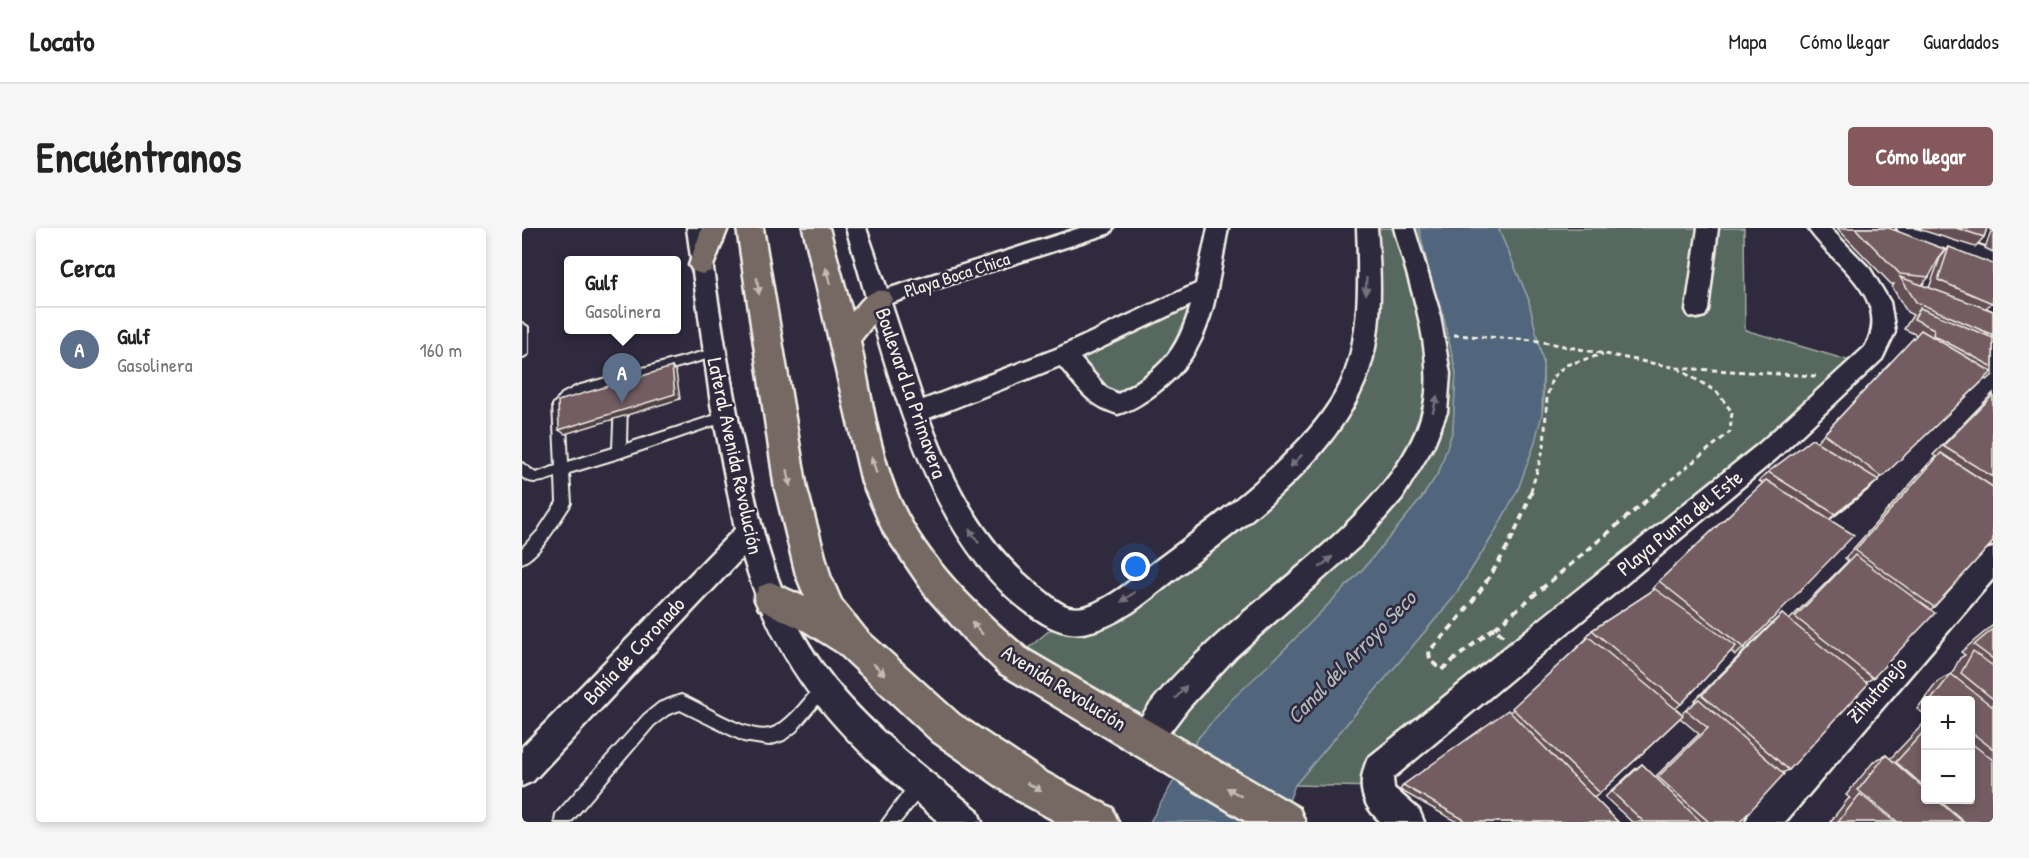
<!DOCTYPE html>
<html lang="es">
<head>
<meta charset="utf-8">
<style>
	:root { --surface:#fff; --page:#f6f6f6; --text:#222; --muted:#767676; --line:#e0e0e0; --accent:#85585c }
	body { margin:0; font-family:"Patrick Hand",sans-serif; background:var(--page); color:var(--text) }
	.controls { position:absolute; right:18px; bottom:18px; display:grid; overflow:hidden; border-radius:6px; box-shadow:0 3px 9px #0003 }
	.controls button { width:54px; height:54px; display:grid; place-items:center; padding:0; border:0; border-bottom:2px solid var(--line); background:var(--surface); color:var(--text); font:30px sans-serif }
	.you { position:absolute; left:614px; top:339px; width:21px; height:21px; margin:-15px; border:4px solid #fff; border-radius:50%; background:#1a73e8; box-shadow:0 0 0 9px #1a73e833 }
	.badge { display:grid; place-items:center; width:39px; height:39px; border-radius:50%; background:var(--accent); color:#fff; font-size:20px; font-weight:700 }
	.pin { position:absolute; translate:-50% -50px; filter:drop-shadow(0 2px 3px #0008) }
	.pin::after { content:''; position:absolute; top:32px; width:21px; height:18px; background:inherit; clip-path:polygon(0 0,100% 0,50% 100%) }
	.popup { position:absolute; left:42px; top:28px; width:117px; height:78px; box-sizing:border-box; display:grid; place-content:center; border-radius:6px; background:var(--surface); filter:drop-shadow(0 2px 4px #0005); font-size:20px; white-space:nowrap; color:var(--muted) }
	.popup b { font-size:22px; color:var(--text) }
	.popup::after { content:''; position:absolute; left:50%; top:100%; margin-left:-12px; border:12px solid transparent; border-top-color:var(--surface) }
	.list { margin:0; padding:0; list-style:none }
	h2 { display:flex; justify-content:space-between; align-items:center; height:78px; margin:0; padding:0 24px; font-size:26px }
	h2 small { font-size:20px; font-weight:400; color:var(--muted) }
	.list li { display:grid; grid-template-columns:39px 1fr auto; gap:18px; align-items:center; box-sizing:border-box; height:84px; padding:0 24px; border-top:2px solid var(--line) }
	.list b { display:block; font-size:22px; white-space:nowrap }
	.list p { margin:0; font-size:20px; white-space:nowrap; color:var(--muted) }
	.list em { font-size:20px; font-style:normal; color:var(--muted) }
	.map { position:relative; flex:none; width:1471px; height:594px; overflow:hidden; border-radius:6px }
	header { display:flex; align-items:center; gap:36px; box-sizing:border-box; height:84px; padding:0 30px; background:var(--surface); border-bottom:2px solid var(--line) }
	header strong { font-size:28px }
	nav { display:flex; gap:33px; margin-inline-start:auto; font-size:21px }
	.intro { display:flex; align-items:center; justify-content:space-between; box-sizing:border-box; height:144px; padding:0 36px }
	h1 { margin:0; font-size:42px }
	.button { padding:15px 27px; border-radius:6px; background:var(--accent); color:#fff; font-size:21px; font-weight:700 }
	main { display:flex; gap:36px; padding:0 36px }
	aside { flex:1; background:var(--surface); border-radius:6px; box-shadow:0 3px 9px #0003 }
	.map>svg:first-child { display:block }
	.green { fill:#566860; stroke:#a5aca4; stroke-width:1.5 }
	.water { fill:#51667c; stroke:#929ea7; stroke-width:1.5 }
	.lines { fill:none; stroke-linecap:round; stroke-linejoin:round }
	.service-casing { stroke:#f4f1e8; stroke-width:4 }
	.minor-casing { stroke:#f4f1e8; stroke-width:5 }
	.primary-casing { stroke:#f4f1e8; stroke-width:5 }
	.path-far1 { stroke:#f4f1e8; stroke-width:3; stroke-dasharray:5 4; stroke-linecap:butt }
	.path { stroke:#f4f1e8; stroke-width:4; stroke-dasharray:7 5; stroke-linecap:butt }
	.service { fill:#2f2a3d; fill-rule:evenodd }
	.minor { fill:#2f2a3d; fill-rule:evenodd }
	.primary { fill:#766964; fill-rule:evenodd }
	.wall { fill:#635054; stroke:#f4f1e8; stroke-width:1.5 }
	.shaded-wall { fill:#504145; stroke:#f4f1e8; stroke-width:1.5 }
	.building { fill:#735d62; stroke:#f4f1e8; stroke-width:1.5 }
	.oneway { fill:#c2bbb3 }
	.oneway2 { fill:#747079 }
	.labels { text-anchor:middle; stroke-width:5; stroke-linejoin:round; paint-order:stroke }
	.far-street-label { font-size:18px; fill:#f4f1e8; stroke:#2f2a3d }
	.street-label { font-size:21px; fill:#f4f1e8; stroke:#2f2a3d }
	.water-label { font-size:22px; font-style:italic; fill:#b3b9bd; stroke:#2f2a3d }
</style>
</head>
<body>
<header>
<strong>Locato</strong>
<nav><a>Mapa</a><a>Cómo llegar</a><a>Guardados</a></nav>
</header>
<div class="intro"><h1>Encuéntranos</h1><a class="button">Cómo llegar</a></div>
<main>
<aside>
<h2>Cerca<small></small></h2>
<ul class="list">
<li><span class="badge" style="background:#5c6f8a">A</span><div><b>Gulf</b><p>Gasolinera</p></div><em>160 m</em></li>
</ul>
</aside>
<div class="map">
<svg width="1471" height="594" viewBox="0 0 1471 594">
	<rect width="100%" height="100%" fill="#2f2a3d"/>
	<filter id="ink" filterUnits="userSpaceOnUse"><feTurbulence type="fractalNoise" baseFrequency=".0167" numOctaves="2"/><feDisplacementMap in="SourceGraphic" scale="12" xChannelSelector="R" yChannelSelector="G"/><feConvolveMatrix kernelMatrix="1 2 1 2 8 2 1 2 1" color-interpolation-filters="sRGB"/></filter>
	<g filter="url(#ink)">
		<g class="green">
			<path d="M845 0H897L911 60 922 90 934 145 931 202 917 244 899 271 842 340 677 509 662 534 491 433 541 391 559 393 705 295 832 151Z"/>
			<path d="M976 0H1222L1223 102 1329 133 1304 159 853 559 773 557 932 369 971 307 996 261 1012 217 1021 179V134L1006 70Z"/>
			<path d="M683 61 664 122 596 177 542 127Z"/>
		</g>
		<path class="water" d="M897 0H976L1006 70 1021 134 1020 186 1012 217 996 261 971 307 932 369 773 557 759 594H628L677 509 709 472 754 430 842 340 899 271 917 244 931 202 934 145 922 90 911 60Z"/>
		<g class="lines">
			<defs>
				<g id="service">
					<path d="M0 95 6 99V126L0 130Z"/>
					<path d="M191 121 195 122 197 125 195 128 59 167 43 178 46 234 91 220 93 173 99 168 105 173 104 216 203 184 209 189 207 192 97 230 47 245 49 275 47 279C36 295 18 328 0 335V320L16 303 35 274 34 249C21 253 11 258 0 249V235L14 245 34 238 31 177 40 166 55 158Z"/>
					<path d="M301 454 306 456 309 461 274 503 262 512 247 517 221 513 158 482 147 486 132 497 49 594H33L34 586 122 487 137 475 159 467C181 475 231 512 253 499 270 490 283 470 296 456Z"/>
					<path d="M398 548 404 550 406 556 404 562 378 594H360L392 550Z"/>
				</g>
				<g id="minor">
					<path d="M165 0H185C196 75 207 150 223 224 238 298 255 373 300 436 341 494 401 538 455 582L460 594H417C321 512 258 454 221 329L11 553 0 558V519L213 301 189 176Z"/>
					<path d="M324 0H344L365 61 558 0H591L588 5 369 75 401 172 534 121 674 56 686 0H706C693 65 693 121 636 164 624 173 611 182 596 186 566 177 557 161 538 138L407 190C431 255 462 315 517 359 526 365 536 376 547 379 555 381 566 379 573 375 596 365 616 346 636 331 685 295 734 259 775 215 792 198 807 178 818 157 839 111 837 49 835 0H855C859 49 862 108 843 154 809 236 729 292 662 344 632 367 603 396 566 404 550 408 535 403 521 395 400 323 363 126 324 0ZM669 77C655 125 639 141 596 166L584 160 558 130Z"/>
					<path d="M872 0H892L917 82 928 146 925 184 911 219 880 270 840 316 713 429 666 480 635 521 624 526 613 521 608 510C624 473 660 440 689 413 755 351 896 262 904 164 908 109 886 52 872 0Z"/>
					<path d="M1176 0H1196L1186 82 1183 88 1175 90 1167 88 1164 82Z"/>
					<path d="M1286 0H1308L1348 41 1368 74 1373 104 1360 131 1255 230 871 550 872 560 897 582 902 594H859C838 576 835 554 846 530L1237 216 1343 119C1372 69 1309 36 1286 0Z"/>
					<path d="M1375 0H1406L1471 22V37L1378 5Z"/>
					<path d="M1471 320V351L1263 594H1224L1229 582 1413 374 1461 323Z"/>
				</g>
				<g id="primary">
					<path d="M180 0H206L189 43 180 46 171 43 167 37Z"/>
					<path d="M215 0H241L285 261 308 347 319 372 345 404 437 487 523 544 590 580 596 594H535L495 572 411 513 316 424 281 402 237 381 232 370 237 359 249 354 283 369 274 347 253 261Z"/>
					<path d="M281 0H307L330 84C342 71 348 59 367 64L371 71 338 113C349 166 356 222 378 272 404 330 456 380 504 421L777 580 783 594H725L478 445 443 411 407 371 362 305 340 255Z"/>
				</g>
			</defs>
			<use href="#service" class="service-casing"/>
			<use href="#minor" class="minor-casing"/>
			<use href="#primary" class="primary-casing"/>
			<g class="path-far1">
				<path d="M932 107 1011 112 1155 140 1294 148"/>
				<path d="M1009 263 1022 219 1025 169 1030 150 1044 137 1081 126"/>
				<path d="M1135 263 1208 204 1210 184 1195 164 1158 142"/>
			</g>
			<g class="path">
				<path d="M973 400 1137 262"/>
				<path d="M981 408 972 400 919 442 908 432 907 423C953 377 989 323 1010 262"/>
			</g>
			<use href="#service" class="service"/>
			<use href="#minor" class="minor"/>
			<use href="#primary" class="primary"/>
		</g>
		<g class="wall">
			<path d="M1315 0H1367L1407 49 1400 57 1407 60 1418 30 1427 19 1470 75 1464 80 1471 83V147L1465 152 1463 151 1347 261 1307 292 1222 420 1213 427 1209 423 1159 476 1153 481 1159 486 1173 474 1172 473 1251 394 1260 386 1267 392 1326 333 1323 330 1408 234 1414 229 1411 227 1471 165V314L1412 379 1408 382 1351 450 1344 454 1267 542 1260 545 1218 594H1110L1083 569 1113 541 1120 536 1133 549 1177 506 1158 490 1078 565 1072 570 1096 594H935L878 562 881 557 988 484 1065 410 1064 409 1070 402 1132 362 1130 361 1137 353 1241 255 1237 253 1246 244 1295 213 1395 107 1382 101 1391 87 1385 84 1370 59 1372 56H1369Z"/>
			<path d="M1393 0H1465L1462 9 1453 19Z"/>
			<path d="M1470 0H1471V24L1463 20Z"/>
			<path d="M1471 397V594H1308L1326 571 1328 570 1324 567 1352 533 1364 527 1368 531 1404 493V572H1449V472H1404V487L1395 481 1416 453 1429 446V447L1438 430 1443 427 1439 424Z"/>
		</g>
		<g class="shaded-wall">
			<path d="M150 139 154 144 158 171 43 206 37 202Z"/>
			<path d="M1357 252 1347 261 1304 295 1313 286Z"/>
		</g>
		<g class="building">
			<path d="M1333 0H1367L1422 21 1407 49 1378 46Z"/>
			<path d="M1434 0H1465L1462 9Z"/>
			<path d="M1427 19 1471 36V72L1470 75 1416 52Z"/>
			<path d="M1378 49 1471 83V107L1394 74Z"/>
			<path d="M1398 80 1471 110V139L1411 107 1412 101 1392 91Z"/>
			<path d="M1399 102 1470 144 1360 249 1302 206Z"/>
			<path d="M150 139 153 166 37 202 36 173Z"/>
			<path d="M1471 167V249L1421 218Z"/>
			<path d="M1290 211 1357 252 1313 286 1246 244Z"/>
			<path d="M1419 225 1471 259V314L1412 379 1333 322Z"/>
			<path d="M1244 252 1332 307 1222 420 1137 353Z"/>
			<path d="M1333 327 1413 385 1351 450 1273 389Z"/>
			<path d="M1133 361 1214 418 1159 476 1070 402Z"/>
			<path d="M1260 386 1346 456 1267 542 1180 467Z"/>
			<path d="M1471 401V431L1452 417Z"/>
			<path d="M1067 409 1161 487 1078 565 990 480Z"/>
			<path d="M1451 423 1471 438V471L1439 445Z"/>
			<path d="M1429 446 1471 479V521L1449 504V472H1409Z"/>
			<path d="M1177 471 1262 546 1218 594H1187L1136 549 1186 500 1164 482Z"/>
			<path d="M986 482 1096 594H946L881 557Z"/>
			<path d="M1404 501V560L1374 534Z"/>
			<path d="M1449 515 1471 532V594H1443L1417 572H1449Z"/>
			<path d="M1364 527 1404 562V572H1415L1441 594H1376L1336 562Z"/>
			<path d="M1120 536 1179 594H1122L1090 564Z"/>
			<path d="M1338 566 1373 594H1316Z"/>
		</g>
		<defs><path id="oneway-solid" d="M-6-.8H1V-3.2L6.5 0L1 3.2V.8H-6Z" transform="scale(1.5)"/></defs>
		<g class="oneway">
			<use href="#oneway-solid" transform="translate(306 48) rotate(-104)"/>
			<use href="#oneway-solid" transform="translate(236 58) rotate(82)"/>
			<use href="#oneway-solid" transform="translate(352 237) rotate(-106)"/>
			<use href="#oneway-solid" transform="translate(267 250) rotate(80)"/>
			<use href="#oneway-solid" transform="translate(455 400) rotate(-132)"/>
			<use href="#oneway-solid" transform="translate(357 441) rotate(43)"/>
			<use href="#oneway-solid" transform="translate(512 559) rotate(31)"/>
			<use href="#oneway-solid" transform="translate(712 564) rotate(-149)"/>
		</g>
		<g class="oneway2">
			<use href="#oneway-solid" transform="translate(844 58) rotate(93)"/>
			<use href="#oneway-solid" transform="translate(913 176) rotate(-76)"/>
			<use href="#oneway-solid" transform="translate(774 233) rotate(134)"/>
			<use href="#oneway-solid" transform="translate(452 308) rotate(-124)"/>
			<use href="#oneway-solid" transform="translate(804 334) rotate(-41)"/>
			<use href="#oneway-solid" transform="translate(606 369) rotate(144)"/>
			<use href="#oneway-solid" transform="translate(659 464) rotate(-49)"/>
		</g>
	</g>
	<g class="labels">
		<g class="far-street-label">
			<text transform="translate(435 47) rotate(-18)" y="6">Playa Boca Chica</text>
		</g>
		<g class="street-label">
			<text transform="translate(389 165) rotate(71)" y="7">Boulevard La Primavera</text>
			<text transform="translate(213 228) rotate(78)" y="7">Lateral Avenida Revolución</text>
			<text transform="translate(1158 295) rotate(-39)" y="7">Playa Punta del Este</text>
			<text transform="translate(112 423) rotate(-47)" y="7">Bahía de Coronado</text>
			<text transform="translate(542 460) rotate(32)" y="7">Avenida Revolución</text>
			<text transform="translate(1355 462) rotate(-49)" y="7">Zihutanejo</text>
		</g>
		<g class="water-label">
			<text transform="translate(829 429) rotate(-46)" y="8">Canal del Arroyo Seco</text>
		</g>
	</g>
</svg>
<div class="controls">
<button>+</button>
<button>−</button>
</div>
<div class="you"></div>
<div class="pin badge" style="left:100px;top:175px;background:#5c6f8a">A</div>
<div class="popup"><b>Gulf</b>Gasolinera</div>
</div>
</main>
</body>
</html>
